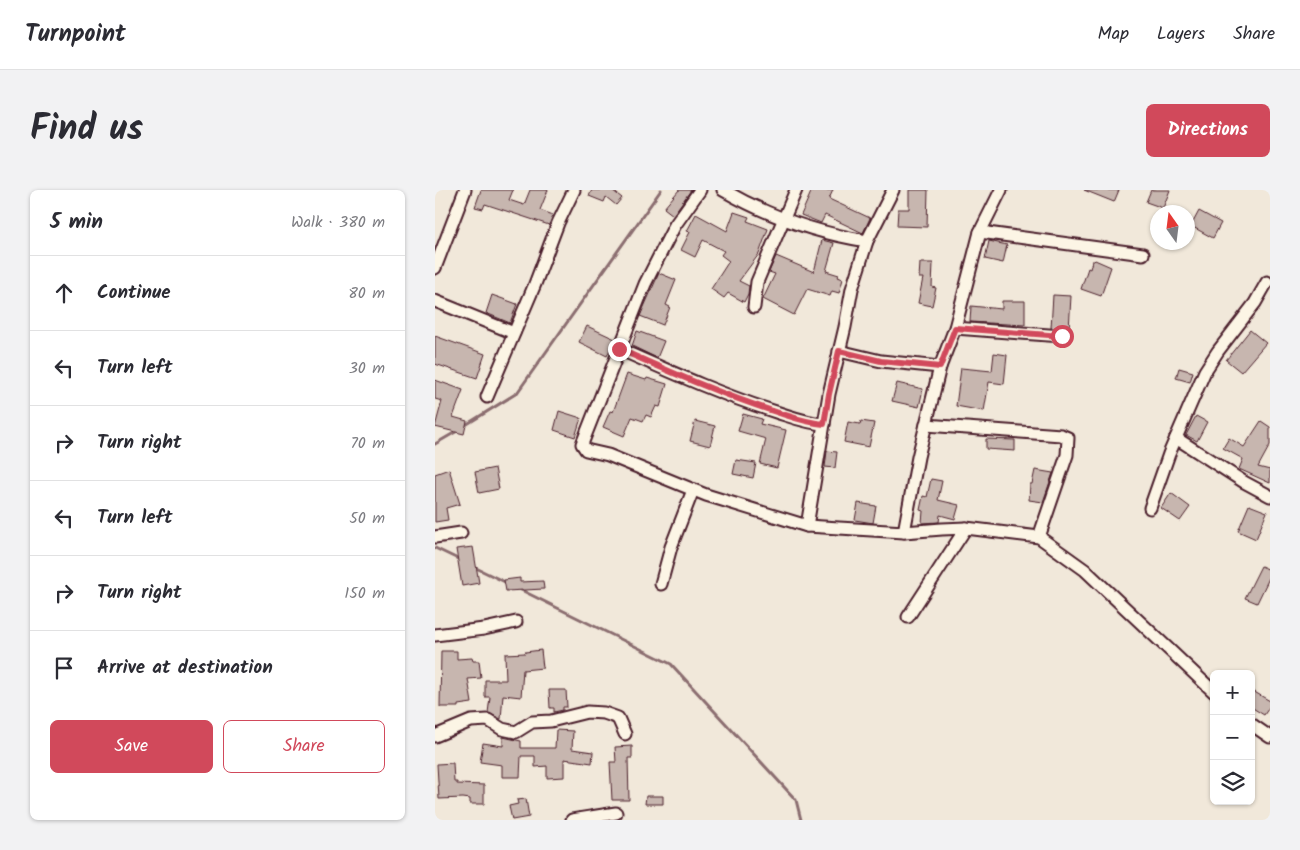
<!DOCTYPE html>
<html lang="en">
<head>
<meta charset="utf-8">
<style>
	:root { --surface:#fff; --page:#f2f2f3; --text:#2b2b33; --muted:#7c7c81; --line:#e1e1e2; --accent:#d1495b }
	body { margin:0; font-family:Kalam,sans-serif; background:var(--page); color:var(--text) }
	.controls { position:absolute; right:15px; bottom:15px; display:grid; overflow:hidden; border-radius:8px; box-shadow:0 1px 4px #0004 }
	.controls button { width:45px; height:45px; display:grid; place-items:center; padding:0; border:0; border-bottom:1px solid var(--line); background:var(--surface); color:var(--text); font:25px sans-serif }
	.compass { position:absolute; left:715px; top:15px; width:45px; height:45px; border-radius:50%; background:var(--surface); box-shadow:0 1px 4px #0004; rotate:346deg }
	.stop { position:absolute; width:15px; height:15px; margin:-11px; border:4px solid #d1495b; border-radius:50%; background:#fff }
	.stop.end { background:#d1495b; border-color:#fff; box-shadow:0 1px 5px #0008 }
	.list { margin:0; padding:0; list-style:none }
	h2 { display:flex; justify-content:space-between; align-items:center; height:65px; margin:0; padding:0 20px; font-size:21px }
	h2 small { font-size:16px; font-weight:400; color:var(--muted) }
	.list li { display:grid; grid-template-columns:32px 1fr auto; gap:15px; align-items:center; box-sizing:border-box; height:75px; padding:0 20px; border-top:1px solid var(--line) }
	.list b { display:block; font-size:19px; white-space:nowrap }
	.list em { font-size:16px; font-style:normal; color:var(--muted) }
	.actions { display:flex; gap:10px; padding:15px 20px }
	.actions a { flex:1; padding:11px 0; border:1px solid var(--accent); border-radius:8px; text-align:center; font-size:18px; color:var(--accent) }
	.actions .main { background:var(--accent); color:#fff }
	.icon { flex:none; width:28px; height:28px; fill:none; stroke:currentColor; stroke-width:2; stroke-linecap:round; stroke-linejoin:round }
	.map { position:relative; flex:none; width:835px; height:630px; overflow:hidden; border-radius:8px }
	header { display:flex; align-items:center; gap:30px; box-sizing:border-box; height:70px; padding:0 25px; background:var(--surface); border-bottom:1px solid var(--line) }
	header strong { font-size:24px }
	nav { display:flex; gap:28px; margin-inline-start:auto; font-size:18px }
	.intro { display:flex; align-items:center; justify-content:space-between; box-sizing:border-box; height:120px; padding:0 30px }
	h1 { margin:0; font-size:35px }
	.button { padding:12px 22px; border-radius:8px; background:var(--accent); color:#fff; font-size:18px; font-weight:700 }
	main { display:flex; gap:30px; padding:0 30px }
	aside { flex:1; background:var(--surface); border-radius:8px; box-shadow:0 1px 4px #0004 }
	.map>svg:first-child { display:block }
	.lines { fill:none; stroke-linecap:round; stroke-linejoin:round }
	.stream { stroke:#8b6d6f; stroke-width:3 }
	.building { fill:#c7b6af; stroke:#4a1f2b }
	.minor-casing { stroke:#4a1f2b; stroke-width:15 }
	.minor { stroke:#fcf5e5; stroke-width:11 }
	.route { stroke:#d1495b; stroke-width:6 }
</style>
</head>
<body>
<header>
<strong>Turnpoint</strong>
<nav><a>Map</a><a>Layers</a><a>Share</a></nav>
</header>
<div class="intro"><h1>Find us</h1><a class="button">Directions</a></div>
<main>
<aside>
<h2>5 min<small>Walk · 380 m</small></h2>
<ul class="list">
<li><svg class="icon" aria-label="ahead" viewBox="0 0 24 24"><path d="M12 20V5M6 11l6-6 6 6"/></svg><div><b>Continue</b></div><em>80 m</em></li>
<li><svg class="icon" aria-label="left" viewBox="0 0 24 24"><path d="M17 20v-9H6M10 6l-5 5 5 5"/></svg><div><b>Turn left</b></div><em>30 m</em></li>
<li><svg class="icon" aria-label="right" viewBox="0 0 24 24"><path d="M7 20v-9h11M14 6l5 5-5 5"/></svg><div><b>Turn right</b></div><em>70 m</em></li>
<li><svg class="icon" aria-label="left" viewBox="0 0 24 24"><path d="M17 20v-9H6M10 6l-5 5 5 5"/></svg><div><b>Turn left</b></div><em>50 m</em></li>
<li><svg class="icon" aria-label="right" viewBox="0 0 24 24"><path d="M7 20v-9h11M14 6l5 5-5 5"/></svg><div><b>Turn right</b></div><em>150 m</em></li>
<li><svg class="icon" aria-label="arrive" viewBox="0 0 24 24"><path d="M6 21V4h12l-3 4 3 4H6"/></svg><div><b>Arrive at destination</b></div></li>
</ul>
<div class="actions"><a class="main">Save</a><a>Share</a></div>
</aside>
<div class="map">
<svg width="835" height="630" viewBox="0 0 835 630">
	<rect width="100%" height="100%" fill="#f1e8da"/>
	<filter id="ink" filterUnits="userSpaceOnUse"><feTurbulence type="fractalNoise" baseFrequency=".02" numOctaves="2"/><feDisplacementMap in="SourceGraphic" scale="10" xChannelSelector="R" yChannelSelector="G"/><feConvolveMatrix kernelMatrix="1 2 1 2 8 2 1 2 1" color-interpolation-filters="sRGB"/></filter>
	<g filter="url(#ink)">
		<g class="lines">
			<g class="stream">
				<path d="M29 236 82 203 226 0"/>
				<path d="M0 254 24 240"/>
				<path d="M0 358 25 370"/>
				<path d="M39 377 72 393"/>
				<path d="M82 398 236 474 361 610 366 630"/>
			</g>
		</g>
		<g class="building">
			<path d="M46 0H78L74 10 89 15 95 0H113L105 20 118 25 114 35 50 14 48 19 40 17Z"/>
			<path d="M157 0H177L187 8 181 15 171 7 169 12 154 6Z"/>
			<path d="M244 0H256L238 25 229 18Z"/>
			<path d="M377 0H398L394 9 435 28 428 43 390 25 386 33 366 25Z"/>
			<path d="M474 0H493L492 37 462 36 463 19H474Z"/>
			<path d="M649 0H684L679 12Z"/>
			<path d="M716 0H735L728 18 711 12Z"/>
			<path d="M764 21 786 33 778 48 756 36Z"/>
			<path d="M299 22 314 27 312 31 333 39 324 64 304 91 314 96 313 104 309 112 293 103 289 108 276 99 294 71 286 65 289 61 268 50 260 67 246 60 255 42 252 41 261 24 292 41Z"/>
			<path d="M387 50 399 53 391 81 404 85 403 87 408 89 404 103 397 101 395 106 372 99 359 125 328 109 340 84 334 82 341 66 379 82Z"/>
			<path d="M554 51 572 55 568 73 550 69Z"/>
			<path d="M660 70 676 77 666 106 646 99 653 78 655 79 657 71H659Z"/>
			<path d="M485 73H498L497 97 501 98 497 116 483 113 488 88H484Z"/>
			<path d="M224 83 241 90 231 115 235 117 228 135 205 126Z"/>
			<path d="M57 105 82 114 75 133 51 123Z"/>
			<path d="M618 105 636 106 634 140 616 138Z"/>
			<path d="M567 111H590V135L535 132 536 116 567 119Z"/>
			<path d="M152 136 180 149 172 166 144 152Z"/>
			<path d="M815 140 831 153 806 182 791 170Z"/>
			<path d="M202 141 229 151 222 168 197 156Z"/>
			<path d="M0 146 50 164 42 188 0 174Z"/>
			<path d="M559 163 572 165 569 194 554 192 549 221 521 216 526 178 557 181Z"/>
			<path d="M744 178 758 182 755 192 741 188Z"/>
			<path d="M192 184 211 190 212 188 232 194 225 217 221 216 216 227 211 225 208 231 197 227 189 246 168 237 175 221 178 222Z"/>
			<path d="M0 190 28 200 18 227 32 231 29 244 0 237 7 211 0 209Z"/>
			<path d="M462 193 488 199 484 217 457 211Z"/>
			<path d="M124 221 146 228 140 247 119 240Z"/>
			<path d="M308 224 327 229 325 234 351 240 342 278 325 274 331 249 303 241Z"/>
			<path d="M761 226 772 232 762 251 751 245Z"/>
			<path d="M260 231 280 236 275 256 255 251Z"/>
			<path d="M426 231 439 233 434 257 409 252 413 232 425 234Z"/>
			<path d="M826 231 835 237V255L823 277 835 280V293L804 279 808 269 788 258 794 248 809 257Z"/>
			<path d="M551 249 580 250V261L551 259Z"/>
			<path d="M392 261 402 262 400 278 390 277Z"/>
			<path d="M301 270 321 273 318 288 298 284Z"/>
			<path d="M60 278 64 299 44 303 40 282Z"/>
			<path d="M14 279 25 314 11 318 13 330 0 332V284Z"/>
			<path d="M600 280 618 283 608 312 594 310 595 294H597Z"/>
			<path d="M496 289 507 291 503 310 524 315 520 329 505 325 504 332 487 333 488 321 485 320 488 306 492 307Z"/>
			<path d="M736 303 755 317 745 331 726 318Z"/>
			<path d="M423 313 441 316 438 333 420 330Z"/>
			<path d="M814 315 832 322 821 349 803 341Z"/>
			<path d="M38 357 44 393 27 396 21 359Z"/>
			<path d="M826 376 835 380V386L822 413 810 408Z"/>
			<path d="M85 388V392L108 391 109 399 71 401 69 390Z"/>
			<path d="M106 460 108 478 88 480 86 507 68 505 66 529 53 523 55 507H50V490H71L70 464 90 463V462Z"/>
			<path d="M6 461H22V469L37 468 38 471H44L46 488 33 489 37 513 23 515V517H5Z"/>
			<path d="M114 500H131L132 517H128V520L119 522V518H115Z"/>
			<path d="M816 500 835 511V516L829 525 816 517Z"/>
			<path d="M121 540 138 541 137 559 158 562 157 573 129 569V587L112 588V576L100 577V566H86L85 587H67V575L45 572 48 553 68 556V547L86 551V558H120Z"/>
			<path d="M197 556V568H193L194 610H177L175 572H181L180 557Z"/>
			<path d="M18 573 19 592H22V594L49 595V614H35V609L28 608 4 609 2 574Z"/>
			<path d="M211 606H228V614H210Z"/>
			<path d="M91 609 94 627 77 630 74 616 83 614 82 610Z"/>
		</g>
		<g class="lines">
			<defs>
				<g id="minor">
					<path d="M265 0 240 35 210 94 147 254 151 260 173 265 271 305 372 336 469 342 507 339 531 338 604 347 650 380 779 502"/>
					<path d="M288 0C333 26 381 43 432 51"/>
					<path d="M545 42 708 64"/>
					<path d="M0 78 30 0"/>
					<path d="M0 111 79 143"/>
					<path d="M319 117 322 92 361 0"/>
					<path d="M520 138 627 146"/>
					<path d="M184 159C236 182 287 205 341 222 357 227 372 233 389 234L394 204 410 137 417 99 432 51 458 0"/>
					<path d="M404 161 446 171 505 177 520 138 545 42 566 0"/>
					<path d="M52 207 100 94 123 33 139 0"/>
					<path d="M491 235 626 245 633 248 632 265 604 347"/>
					<path d="M741 248 809 292 835 306"/>
					<path d="M715 318 734 264 770 181 783 161 820 113 832 92"/>
					<path d="M372 336 389 234"/>
					<path d="M469 342 483 267 505 177"/>
					<path d="M0 347 26 343"/>
					<path d="M226 394 236 357 258 300"/>
					<path d="M473 427 531 338"/>
					<path d="M0 445 49 439 81 432"/>
					<path d="M816 534 835 547"/>
					<path d="M0 546 36 531 53 530 67 539 81 542 97 532 116 531 152 522 169 523 183 528 190 544"/>
					<path d="M137 630 181 623"/>
				</g>
			</defs>
			<use href="#minor" class="minor-casing"/>
			<use href="#minor" class="minor"/>
		</g>
	</g>
	<g class="lines" filter="url(#ink)">
		<path class="route" d="M184 159C236 182 287 205 341 222 357 227 372 233 389 234L394 204 404 161 446 171 505 177 520 138 627 146"/>
	</g>
</svg>
<div class="controls">
<button>+</button>
<button>−</button>
<button><svg class="icon" aria-label="layers" viewBox="0 0 24 24"><path d="M12 4l9 5-9 5-9-5zM3 14l9 5 9-5"/></svg></button>
</div>
<svg class="compass" viewBox="-18 -18 36 36"><path d="M0-13l5 13h-10z" fill="#e53935"/><path d="M0 13l5-13h-10z" fill="#7c7c81"/></svg>
<div class="stop" style="left:627px;top:146px"></div>
<div class="stop end" style="left:184px;top:159px"></div>
</div>
</main>
</body>
</html>
